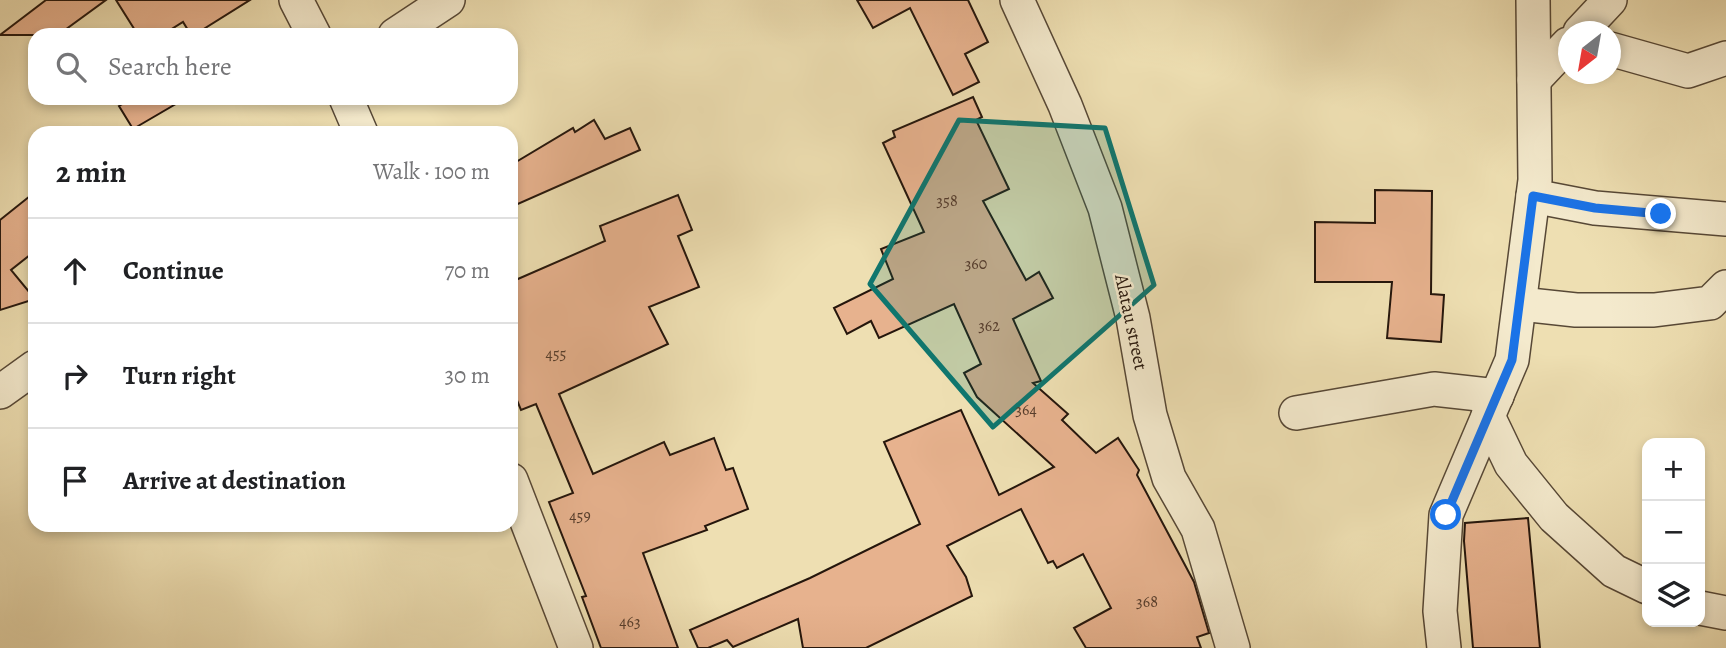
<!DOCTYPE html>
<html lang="en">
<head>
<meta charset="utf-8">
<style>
	:root { --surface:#fff; --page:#f6f6f6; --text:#202124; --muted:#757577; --line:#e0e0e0 }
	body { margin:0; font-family:Alegreya,serif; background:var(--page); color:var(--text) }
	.controls { position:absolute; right:21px; bottom:21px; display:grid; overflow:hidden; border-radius:14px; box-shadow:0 4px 10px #0003 }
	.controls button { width:63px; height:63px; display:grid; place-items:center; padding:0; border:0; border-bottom:2px solid var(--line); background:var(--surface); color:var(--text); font:35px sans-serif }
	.compass { position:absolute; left:1558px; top:21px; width:63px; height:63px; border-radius:50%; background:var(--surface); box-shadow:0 4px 10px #0003; rotate:211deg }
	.stop { position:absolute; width:21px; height:21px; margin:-16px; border:5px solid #1a73e8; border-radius:50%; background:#fff }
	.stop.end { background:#1a73e8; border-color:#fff; box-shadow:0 2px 7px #0008 }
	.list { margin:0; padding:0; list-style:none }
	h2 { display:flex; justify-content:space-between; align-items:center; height:91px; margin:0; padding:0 28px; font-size:30px }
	h2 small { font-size:23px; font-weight:400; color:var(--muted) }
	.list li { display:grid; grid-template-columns:46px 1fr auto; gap:21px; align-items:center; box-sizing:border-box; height:105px; padding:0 28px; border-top:2px solid var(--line) }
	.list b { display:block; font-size:26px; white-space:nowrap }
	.list em { font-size:23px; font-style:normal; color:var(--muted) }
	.icon { flex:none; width:38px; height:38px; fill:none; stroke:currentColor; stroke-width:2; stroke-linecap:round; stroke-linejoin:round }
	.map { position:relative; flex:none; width:1726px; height:648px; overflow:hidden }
	.search { position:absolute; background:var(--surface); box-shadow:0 4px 10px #0003; left:28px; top:28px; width:490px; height:77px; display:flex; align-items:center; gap:18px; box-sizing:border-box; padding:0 24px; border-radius:21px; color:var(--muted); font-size:26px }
	.panel { position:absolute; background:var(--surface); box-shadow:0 4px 10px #0003; left:28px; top:126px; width:490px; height:406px; border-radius:21px }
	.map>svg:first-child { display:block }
	.building { fill:#e7b28e; stroke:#25160c; stroke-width:2 }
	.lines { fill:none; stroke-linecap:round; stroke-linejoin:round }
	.minor-casing { stroke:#574836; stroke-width:36 }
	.minor { stroke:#f4eacd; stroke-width:33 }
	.route { stroke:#1a73e8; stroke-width:9 }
	.marked { fill:#0f766e; fill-opacity:0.2; stroke:#0f766e; stroke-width:5; stroke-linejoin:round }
	.labels { text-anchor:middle; stroke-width:5; stroke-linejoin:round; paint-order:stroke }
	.number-label { font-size:16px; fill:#563d2c }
	.street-label { font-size:19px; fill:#25160c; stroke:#f4eacd }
</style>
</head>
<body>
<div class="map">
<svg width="1726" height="648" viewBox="0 0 1726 648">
	<rect width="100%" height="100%" fill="#eedfb2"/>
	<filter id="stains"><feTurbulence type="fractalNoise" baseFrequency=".00286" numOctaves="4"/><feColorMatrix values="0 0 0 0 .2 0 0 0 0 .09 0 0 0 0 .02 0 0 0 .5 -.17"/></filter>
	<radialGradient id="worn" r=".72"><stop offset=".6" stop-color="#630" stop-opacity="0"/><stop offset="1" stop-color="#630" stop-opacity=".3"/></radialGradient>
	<g class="building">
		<path d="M46 0H106L58 35H0Z"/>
		<path d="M116 0H250L194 35H191L183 22 162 35H138Z"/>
		<path d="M857 0H968L988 42 965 54 979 82 953 95 910 8 873 28Z"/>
		<path d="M973 97 982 117 976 120 1009 189 983 201 1026 280 1039 272 1053 298 1013 319 1041 381 1033 383 1068 414 1062 420 1096 453 1118 438 1139 470 1137 475 1194 582 1209 633 1197 637 1201 648H1086L1074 628 1111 608 1083 554 1057 568 1053 561 1048 563 1021 509 947 546 966 577 972 596 866 648H803L798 619 733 647 727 640 708 648H698L690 630 810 578 920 524 884 442 961 410 999 495 1054 467 977 397 964 373 981 364 954 304 879 338 871 321 847 334 834 308 893 279 881 249 924 232 883 143 895 137 893 131Z"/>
		<path d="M133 98H186L133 129 119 106Z"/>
		<path d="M594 120 605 139 630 128 640 150 511 207V165L573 128 575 132Z"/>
		<path d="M1375 190 1432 191 1431 294 1444 295 1441 342 1387 338 1392 282H1315V222L1375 223Z"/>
		<path d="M35 192V251L11 270 35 299 0 310V220Z"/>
		<path d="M678 195 692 230 678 236 699 287 649 307 668 344 559 394 593 474 664 442 670 455 714 438 726 470 733 468 748 509 705 526 707 530 643 553 678 648H601L582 597 586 596 549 502 573 493 536 404 521 410 511 386V282L605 241 600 226Z"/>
		<path d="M1528 518 1540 648H1473L1464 541 1465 523Z"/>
	</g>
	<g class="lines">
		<defs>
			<g id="minor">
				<path d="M296 0 314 35"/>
				<path d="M1017 0 1065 105 1105 208 1133 318 1150 415 1169 478 1198 529 1233 648"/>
				<path d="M1580 32 1610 0"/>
				<path d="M395 35 448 0"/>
				<path d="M1610 49 1688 71 1726 58"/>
				<path d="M1534 80 1568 44"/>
				<path d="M346 98 361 133"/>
				<path d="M1533 196 1595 208 1726 219"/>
				<path d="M1520 304 1576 310H1654L1710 303 1726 287"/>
				<path d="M0 392 35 367"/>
				<path d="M1296 413 1434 389 1497 396"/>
				<path d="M1488 416 1511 464 1554 517 1614 571 1647 587"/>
				<path d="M511 480 576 648"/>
				<path d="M1700 608 1726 613"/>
				<path d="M1444 648 1440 611 1446 515 1512 360 1535 180 1533 0"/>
			</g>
		</defs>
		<use href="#minor" class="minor-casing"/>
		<use href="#minor" class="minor"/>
	</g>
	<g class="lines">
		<path class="route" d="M1446 515 1512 360 1533 196 1595 208 1661 214"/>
	</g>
	<path class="marked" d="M959 120 1105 128 1154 285 993 427 870 284Z"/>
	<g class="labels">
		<g class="number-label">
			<text x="947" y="206">358</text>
			<text x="976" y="269">360</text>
			<text x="989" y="331">362</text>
			<text x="556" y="359">455</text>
			<text x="1026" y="415">364</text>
			<text x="580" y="521">459</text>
			<text x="1147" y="607">368</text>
			<text x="630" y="627">463</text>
		</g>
		<g class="street-label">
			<text transform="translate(1132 322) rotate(78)" y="7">Alatau street</text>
		</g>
	</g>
	<rect width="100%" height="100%" filter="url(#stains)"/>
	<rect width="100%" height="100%" fill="url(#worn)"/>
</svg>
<div class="controls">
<button>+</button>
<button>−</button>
<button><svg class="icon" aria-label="layers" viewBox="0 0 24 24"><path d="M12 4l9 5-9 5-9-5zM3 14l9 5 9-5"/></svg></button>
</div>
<svg class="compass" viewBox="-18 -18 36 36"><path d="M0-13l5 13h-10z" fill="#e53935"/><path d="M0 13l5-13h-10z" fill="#757577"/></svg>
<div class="stop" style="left:1446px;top:515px"></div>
<div class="stop end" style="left:1661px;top:214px"></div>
<div class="search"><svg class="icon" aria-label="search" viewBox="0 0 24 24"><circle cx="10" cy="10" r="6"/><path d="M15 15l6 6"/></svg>Search here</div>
<section class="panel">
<h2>2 min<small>Walk · 100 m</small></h2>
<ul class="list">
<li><svg class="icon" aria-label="ahead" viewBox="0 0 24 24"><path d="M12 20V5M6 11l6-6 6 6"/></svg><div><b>Continue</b></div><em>70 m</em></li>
<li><svg class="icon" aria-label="right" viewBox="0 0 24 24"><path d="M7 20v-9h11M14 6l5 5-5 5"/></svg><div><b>Turn right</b></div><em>30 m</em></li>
<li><svg class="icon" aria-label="arrive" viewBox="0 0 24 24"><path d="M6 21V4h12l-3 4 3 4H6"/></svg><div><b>Arrive at destination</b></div></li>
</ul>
</section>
</div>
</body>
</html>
